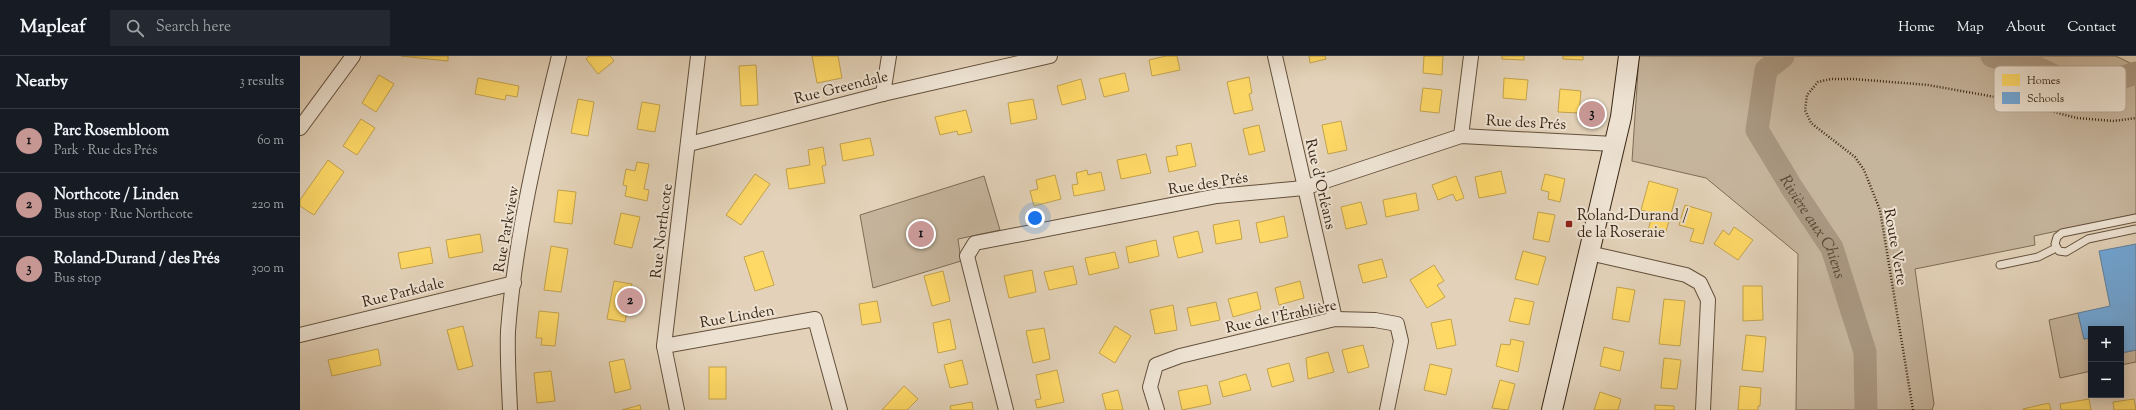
<!DOCTYPE html>
<html lang="en">
<head>
<meta charset="utf-8">
<style>
	:root { --surface:#171b24; --page:#242831; --text:#f1f3f6; --muted:#9ea1a6; --line:#363941; --accent:#c59692 }
	body { margin:0; font-family:"Sorts Mill Goudy",serif; background:var(--page); color:var(--text) }
	.controls { position:absolute; right:12px; bottom:12px; display:grid; overflow:hidden; border-radius:0px; box-shadow:0 2px 10px #0003 }
	.controls button { width:36px; height:36px; display:grid; place-items:center; padding:0; border:0; border-bottom:1px solid var(--line); background:var(--surface); color:var(--text); font:20px sans-serif }
	.you { position:absolute; left:735px; top:162px; width:14px; height:14px; margin:-10px; border:3px solid #fff; border-radius:50%; background:#1a73e8; box-shadow:0 0 0 6px #1a73e833 }
	.badge { display:grid; place-items:center; width:26px; height:26px; border-radius:50%; background:var(--accent); color:#111; font-size:13px; font-weight:700 }
	.pin { position:absolute; translate:-50% -50%; border:2px solid #fff; box-shadow:0 1px 4px #0006 }
	.list { margin:0; padding:0; list-style:none }
	h2 { display:flex; justify-content:space-between; align-items:center; height:52px; margin:0; padding:0 16px; font-size:17px }
	h2 small { font-size:13px; font-weight:400; color:var(--muted) }
	.list li { display:grid; grid-template-columns:26px 1fr auto; gap:12px; align-items:center; box-sizing:border-box; height:64px; padding:0 16px; border-top:1px solid var(--line) }
	.list b { display:block; font-size:15px; white-space:nowrap }
	.list p { margin:0; font-size:13px; white-space:nowrap; color:var(--muted) }
	.list em { font-size:13px; font-style:normal; color:var(--muted) }
	.icon { flex:none; width:22px; height:22px; fill:none; stroke:currentColor; stroke-width:2; stroke-linecap:round; stroke-linejoin:round }
	.map { position:relative; flex:none; width:1836px; height:354px; overflow:hidden }
	header { display:flex; align-items:center; gap:24px; box-sizing:border-box; height:56px; padding:0 20px; background:var(--surface); border-bottom:1px solid var(--line) }
	header strong { font-size:19px }
	nav { display:flex; gap:22px; margin-inline-start:auto; font-size:14px }
	.search { width:280px; height:36px; background:var(--page); display:flex; align-items:center; gap:10px; box-sizing:border-box; padding:0 14px; border-radius:0px; color:var(--muted); font-size:15px }
	main { display:flex }
	aside { flex:1; background:var(--surface) }
	.map>svg:first-child { display:block }
	.green { fill:#c6b59d; stroke:#7f6d58 }
	.homes { fill:#ffd966; stroke:#c3a34d }
	.schools { fill:#6fa8dc; stroke:#5e81a0 }
	.lines { fill:none; stroke-linecap:round; stroke-linejoin:round }
	.river { stroke:#a99781; stroke-width:23 }
	.lane-casing { stroke:#63503c; stroke-width:9 }
	.street-casing { stroke:#63503c; stroke-width:16 }
	.secondary-casing { stroke:#382513; stroke-width:22 }
	.path { stroke:#382513; stroke-width:2.5; stroke-dasharray:1 2; stroke-linecap:butt }
	.lane { stroke:#ede2d2; stroke-width:7 }
	.street { stroke:#ede2d2; stroke-width:14 }
	.secondary { stroke:#ede2d2; stroke-width:20 }
	.poi-dot { fill:#8f2418; stroke:#ede2d2; stroke-width:1.5 }
	.labels { text-anchor:middle; stroke-width:4; stroke-linejoin:round; paint-order:stroke }
	.street-label { font-size:15px; fill:#382513; stroke:#ede2d2 }
	.poi-label { font-size:15px; fill:#382513; stroke:#ede2d2; text-anchor:start }
	.water-label { font-size:16px; font-style:italic; fill:#5a4734; stroke:#ede2d2 }
	.key { fill:#ede2d2; stroke:#b7a999; stroke-width:1 }
	.key-label { font-size:11px; fill:#382513 }
</style>
</head>
<body>
<header>
<strong>Mapleaf</strong>
<div class="search"><svg class="icon" aria-label="search" viewBox="0 0 24 24"><circle cx="10" cy="10" r="6"/><path d="M15 15l6 6"/></svg>Search here</div>
<nav><a>Home</a><a>Map</a><a>About</a><a>Contact</a></nav>
</header>
<main>
<aside>
<h2>Nearby<small>3 results</small></h2>
<ul class="list">
<li><span class="badge">1</span><div><b>Parc Rosembloom</b><p>Park · Rue des Prés</p></div><em>60 m</em></li>
<li><span class="badge">2</span><div><b>Northcote / Linden</b><p>Bus stop · Rue Northcote</p></div><em>220 m</em></li>
<li><span class="badge">3</span><div><b>Roland-Durand / des Prés</b><p>Bus stop</p></div><em>300 m</em></li>
</ul>
</aside>
<div class="map">
<svg width="1836" height="354" viewBox="0 0 1836 354">
	<rect width="100%" height="100%" fill="#e3d2b9"/>
	<filter id="stains"><feTurbulence type="fractalNoise" baseFrequency=".005" numOctaves="4"/><feColorMatrix values="0 0 0 0 .2 0 0 0 0 .09 0 0 0 0 .02 0 0 0 .5 -.17"/></filter>
	<radialGradient id="worn" r=".72"><stop offset=".6" stop-color="#630" stop-opacity="0"/><stop offset="1" stop-color="#630" stop-opacity=".3"/></radialGradient>
	<g class="green">
		<path d="M1339 0H1816L1836 10V158L1734 180 1735 189 1615 213 1634 348 1632 354H1496L1498 198 1406 122 1332 105Z"/>
		<path d="M684 120 700 174 658 183 661 205 573 232 560 159Z"/>
		<path d="M1778 257 1784 283 1791 282V315L1760 322 1749 264Z"/>
		<path d="M1836 294V306L1821 309V297Z"/>
	</g>
	<g class="homes">
		<path d="M101 0H148V5Z"/>
		<path d="M289 0H310L314 5 298 18 286 3Z"/>
		<path d="M512 0H538L542 22 517 27Z"/>
		<path d="M866 0H877L880 14 852 20 849 4Z"/>
		<path d="M1009 0H1025L1026 3 1010 7Z"/>
		<path d="M1124 0H1143L1142 19 1123 17Z"/>
		<path d="M1202 0H1224V4L1202 3Z"/>
		<path d="M1263 0H1283V4L1263 3Z"/>
		<path d="M456 9 458 49 441 50 439 10Z"/>
		<path d="M825 17 829 35 804 41 799 23Z"/>
		<path d="M79 19 94 28 76 56 62 47Z"/>
		<path d="M949 21 952 37 949 38 953 54 934 58 927 26Z"/>
		<path d="M178 22 219 30 217 41 206 39 205 44 175 38Z"/>
		<path d="M1204 22 1228 24 1226 44 1203 42Z"/>
		<path d="M781 23 786 43 762 49 757 30Z"/>
		<path d="M1123 32 1142 34 1139 57 1120 55Z"/>
		<path d="M1260 33 1281 35 1279 57 1258 56Z"/>
		<path d="M278 43 294 46 288 80 271 77Z"/>
		<path d="M733 43 737 63 711 68 708 47Z"/>
		<path d="M342 46 360 49 355 76 337 73Z"/>
		<path d="M666 54 672 76 658 79 657 75 640 79 635 61Z"/>
		<path d="M61 63 75 72 57 99 43 90Z"/>
		<path d="M1041 65 1047 94 1028 98 1022 69Z"/>
		<path d="M959 69 965 95 949 99 943 73Z"/>
		<path d="M570 82 574 99 543 105 540 88Z"/>
		<path d="M891 87 896 110 869 116 866 101 878 99 876 90Z"/>
		<path d="M523 91 526 109 522 110 525 127 489 133 486 113 510 109 508 94Z"/>
		<path d="M846 98 851 117 821 123 817 104Z"/>
		<path d="M28 104 44 116 14 159 0 150V144Z"/>
		<path d="M337 106 349 108 344 133 349 134 347 145 325 140 327 130 323 129 326 113 335 115Z"/>
		<path d="M787 114 788 119 801 116 805 134 774 140 772 129 778 128 776 117Z"/>
		<path d="M1201 115 1206 137 1179 142 1175 121Z"/>
		<path d="M455 118 470 128 441 169 426 159Z"/>
		<path d="M1245 118 1265 123 1260 146 1248 143 1249 136 1241 134Z"/>
		<path d="M755 119 761 143 734 150 730 135 738 133 736 124Z"/>
		<path d="M1156 120 1164 142 1156 145 1153 138 1138 144 1132 129Z"/>
		<path d="M1349 125 1378 133 1365 179 1348 174 1353 157 1341 154Z"/>
		<path d="M258 134 276 136 272 168 254 166Z"/>
		<path d="M1116 137 1119 154 1086 161 1083 144Z"/>
		<path d="M1061 146 1067 168 1046 173 1041 151Z"/>
		<path d="M1385 149 1412 157 1403 188 1390 185 1394 173 1379 169Z"/>
		<path d="M1238 156 1255 159 1249 186 1233 183Z"/>
		<path d="M321 157 340 161 332 192 314 188Z"/>
		<path d="M984 160 988 181 960 187 956 167Z"/>
		<path d="M939 164 942 183 916 188 913 169Z"/>
		<path d="M1434 171 1453 184 1438 204 1414 188 1423 174 1429 179Z"/>
		<path d="M898 175 903 196 878 202 873 181Z"/>
		<path d="M180 178 183 196 149 202 146 184Z"/>
		<path d="M856 184 859 200 829 207 826 191Z"/>
		<path d="M251 190 268 193 261 236 244 234Z"/>
		<path d="M130 191 133 207 101 213 98 197Z"/>
		<path d="M463 195 474 229 455 235 444 201Z"/>
		<path d="M1223 195 1246 201 1238 229 1215 223Z"/>
		<path d="M815 196 819 212 789 219 785 202Z"/>
		<path d="M1082 203 1087 221 1063 227 1058 209Z"/>
		<path d="M1134 209 1144 225 1137 229 1145 241 1127 252 1110 224Z"/>
		<path d="M773 210 777 228 749 234 744 216Z"/>
		<path d="M732 214 736 236 709 242 704 220Z"/>
		<path d="M643 215 650 245 632 250 624 220Z"/>
		<path d="M314 225 332 228 325 266 307 263Z"/>
		<path d="M1000 225 1004 242 979 249 975 232Z"/>
		<path d="M1443 230H1462L1463 264 1443 265Z"/>
		<path d="M1317 231 1335 234 1329 266 1312 263Z"/>
		<path d="M957 236 961 253 933 261 928 243Z"/>
		<path d="M1215 242 1234 246 1229 269 1209 265Z"/>
		<path d="M1364 243 1385 245 1380 290 1359 288Z"/>
		<path d="M577 245 581 266 562 269 559 248Z"/>
		<path d="M916 246 920 264 891 270 887 252Z"/>
		<path d="M873 249 877 274 855 278 850 254Z"/>
		<path d="M239 255 259 257 255 290 241 289 242 282H236Z"/>
		<path d="M650 263 656 293 638 297 633 267Z"/>
		<path d="M1151 263 1156 289 1137 293 1131 267Z"/>
		<path d="M163 270 173 310 158 314 147 274Z"/>
		<path d="M815 270 831 280 815 307 799 297Z"/>
		<path d="M744 272 750 303 733 307 726 275Z"/>
		<path d="M1446 279 1466 281 1463 316 1442 314Z"/>
		<path d="M1211 283 1224 286 1218 316 1196 310 1201 288 1210 289Z"/>
		<path d="M1063 289 1069 311 1048 317 1042 294Z"/>
		<path d="M1304 291 1324 296 1320 315 1300 310Z"/>
		<path d="M78 293 81 309 32 320 28 304Z"/>
		<path d="M1028 296 1034 316 1008 323 1006 302Z"/>
		<path d="M1364 302 1381 304 1377 333 1361 332Z"/>
		<path d="M324 303 331 333 315 337 309 306Z"/>
		<path d="M662 304 668 328 650 332 644 309Z"/>
		<path d="M989 307 994 325 972 331 967 313Z"/>
		<path d="M1130 308 1152 313 1146 339 1124 334Z"/>
		<rect x="409" y="311" width="17" height="32"/>
		<path d="M757 314 764 346 737 352 735 344 741 343 736 319Z"/>
		<path d="M251 315 255 345 237 347 234 317Z"/>
		<path d="M946 318 951 334 923 341 919 326Z"/>
		<path d="M1200 324 1215 328 1208 354 1192 352Z"/>
		<path d="M907 329 911 348 882 354 878 335Z"/>
		<path d="M604 330 618 343 607 354H582Z"/>
		<path d="M1440 330 1461 332 1460 350H1458V354H1438Z"/>
		<path d="M818 334 823 354H806L802 338Z"/>
		<path d="M1300 336 1321 343 1318 354H1294Z"/>
		<path d="M1789 343 1791 354H1761L1760 348Z"/>
		<path d="M1834 343 1836 354H1814L1813 346Z"/>
		<path d="M672 346 673 354H651L650 350Z"/>
		<path d="M1749 347 1751 354H1723V353Z"/>
		<path d="M340 349 341 354H322Z"/>
		<path d="M1355 349 1374 350V354H1355Z"/>
	</g>
	<path class="schools" d="M1836 188V294L1821 297V273H1791V282L1784 283 1778 257 1810 250 1799 195Z"/>
	<g class="lines">
		<g class="river">
			<path id="s1" d="M1483 0 1466 14 1457 74 1492 132 1532 192 1565 296 1566 354"/>
			<path d="M1692 0 1738 12 1767 26 1792 31 1836 17"/>
		</g>
		<defs>
			<g id="lane">
				<path d="M1836 162 1762 177 1757 181 1755 188 1759 195 1766 196 1788 183 1836 173"/>
				<path d="M1700 209 1738 201 1756 192"/>
			</g>
			<g id="street">
				<path d="M975 0 1035 263"/>
				<path d="M583 38 589 0"/>
				<path d="M0 72 53 0"/>
				<path d="M1161 80 1171 0"/>
				<path d="M389 88 583 38 750 0"/>
				<path d="M1289 197 1386 219 1400 227 1408 244 1403 354"/>
				<path d="M0 279 214 227"/>
				<path d="M364 290 515 263 540 354"/>
				<path d="M210 354C209 328 207 301 208 275 215 182 237 90 259 0"/>
				<path d="M377 354 364 290 398 0"/>
				<path d="M706 354 667 200 675 187 917 140 1004 132 1161 80 1314 88"/>
				<path d="M857 354 850 331 856 309 880 300 1035 263 1075 264 1097 268 1101 285 1087 354"/>
			</g>
			<path id="secondary" d="M1252 354 1321 61 1329 0"/>
		</defs>
		<use href="#lane" class="lane-casing"/>
		<use href="#street" class="street-casing"/>
		<use href="#secondary" class="secondary-casing"/>
		<path class="path" d="M1613 354 1580 154 1564 114 1555 101 1511 67 1505 54 1507 39 1518 26 1531 23H1554L1628 29 1701 42 1777 62 1814 65 1836 62"/>
		<use href="#lane" class="lane"/>
		<use href="#street" class="street"/>
		<use href="#secondary" class="secondary"/>
	</g>
	<rect class="poi-dot" x="1265" y="164" width="8" height="8" rx="2"/>
	<g class="labels">
		<g class="street-label">
			<text transform="translate(541 31) rotate(-14)" y="5">Rue Greendale</text>
			<text transform="translate(1226 66) rotate(3)" y="5">Rue des Prés</text>
			<text transform="translate(908 127) rotate(-9)" y="5">Rue des Prés</text>
			<text transform="translate(1021 128) rotate(77)" y="5">Rue d'Orléans</text>
			<text transform="translate(206 173) rotate(-80)" y="5">Rue Parkview</text>
			<text transform="translate(361 175) rotate(-83)" y="5">Rue Northcote</text>
			<text transform="translate(1596 191) rotate(80)" y="5">Route Verte</text>
			<text transform="translate(103 236) rotate(-14)" y="5">Rue Parkdale</text>
			<text transform="translate(437 260) rotate(-10)" y="5">Rue Linden</text>
			<text transform="translate(981 260) rotate(-12)" y="5">Rue de l'Érablière</text>
		</g>
		<g class="poi-label">
			<text x="1277" y="164">Roland-Durand /<tspan x="1277" dy="17">de la Roseraie</tspan></text>
		</g>
		<g class="water-label">
			<text dy="6" stroke="none"><textPath href="#s1" startOffset="195">Rivière aux Chiens</textPath></text>
		</g>
	</g>
	<rect x="1694" y="10" width="132" height="46" rx="6" class="key"/>
	<rect x="1702" y="18" width="18" height="12" fill="#ffd966"/>
	<rect x="1702" y="36" width="18" height="12" fill="#6fa8dc"/>
	<g class="key-label">
		<text x="1727" y="28">Homes</text>
		<text x="1727" y="46">Schools</text>
	</g>
	<rect width="100%" height="100%" filter="url(#stains)"/>
	<rect width="100%" height="100%" fill="url(#worn)"/>
</svg>
<div class="controls">
<button>+</button>
<button>−</button>
</div>
<div class="you"></div>
<div class="pin badge" style="left:621px;top:178px">1</div>
<div class="pin badge" style="left:330px;top:245px">2</div>
<div class="pin badge" style="left:1292px;top:58px">3</div>
</div>
</main>
</body>
</html>
